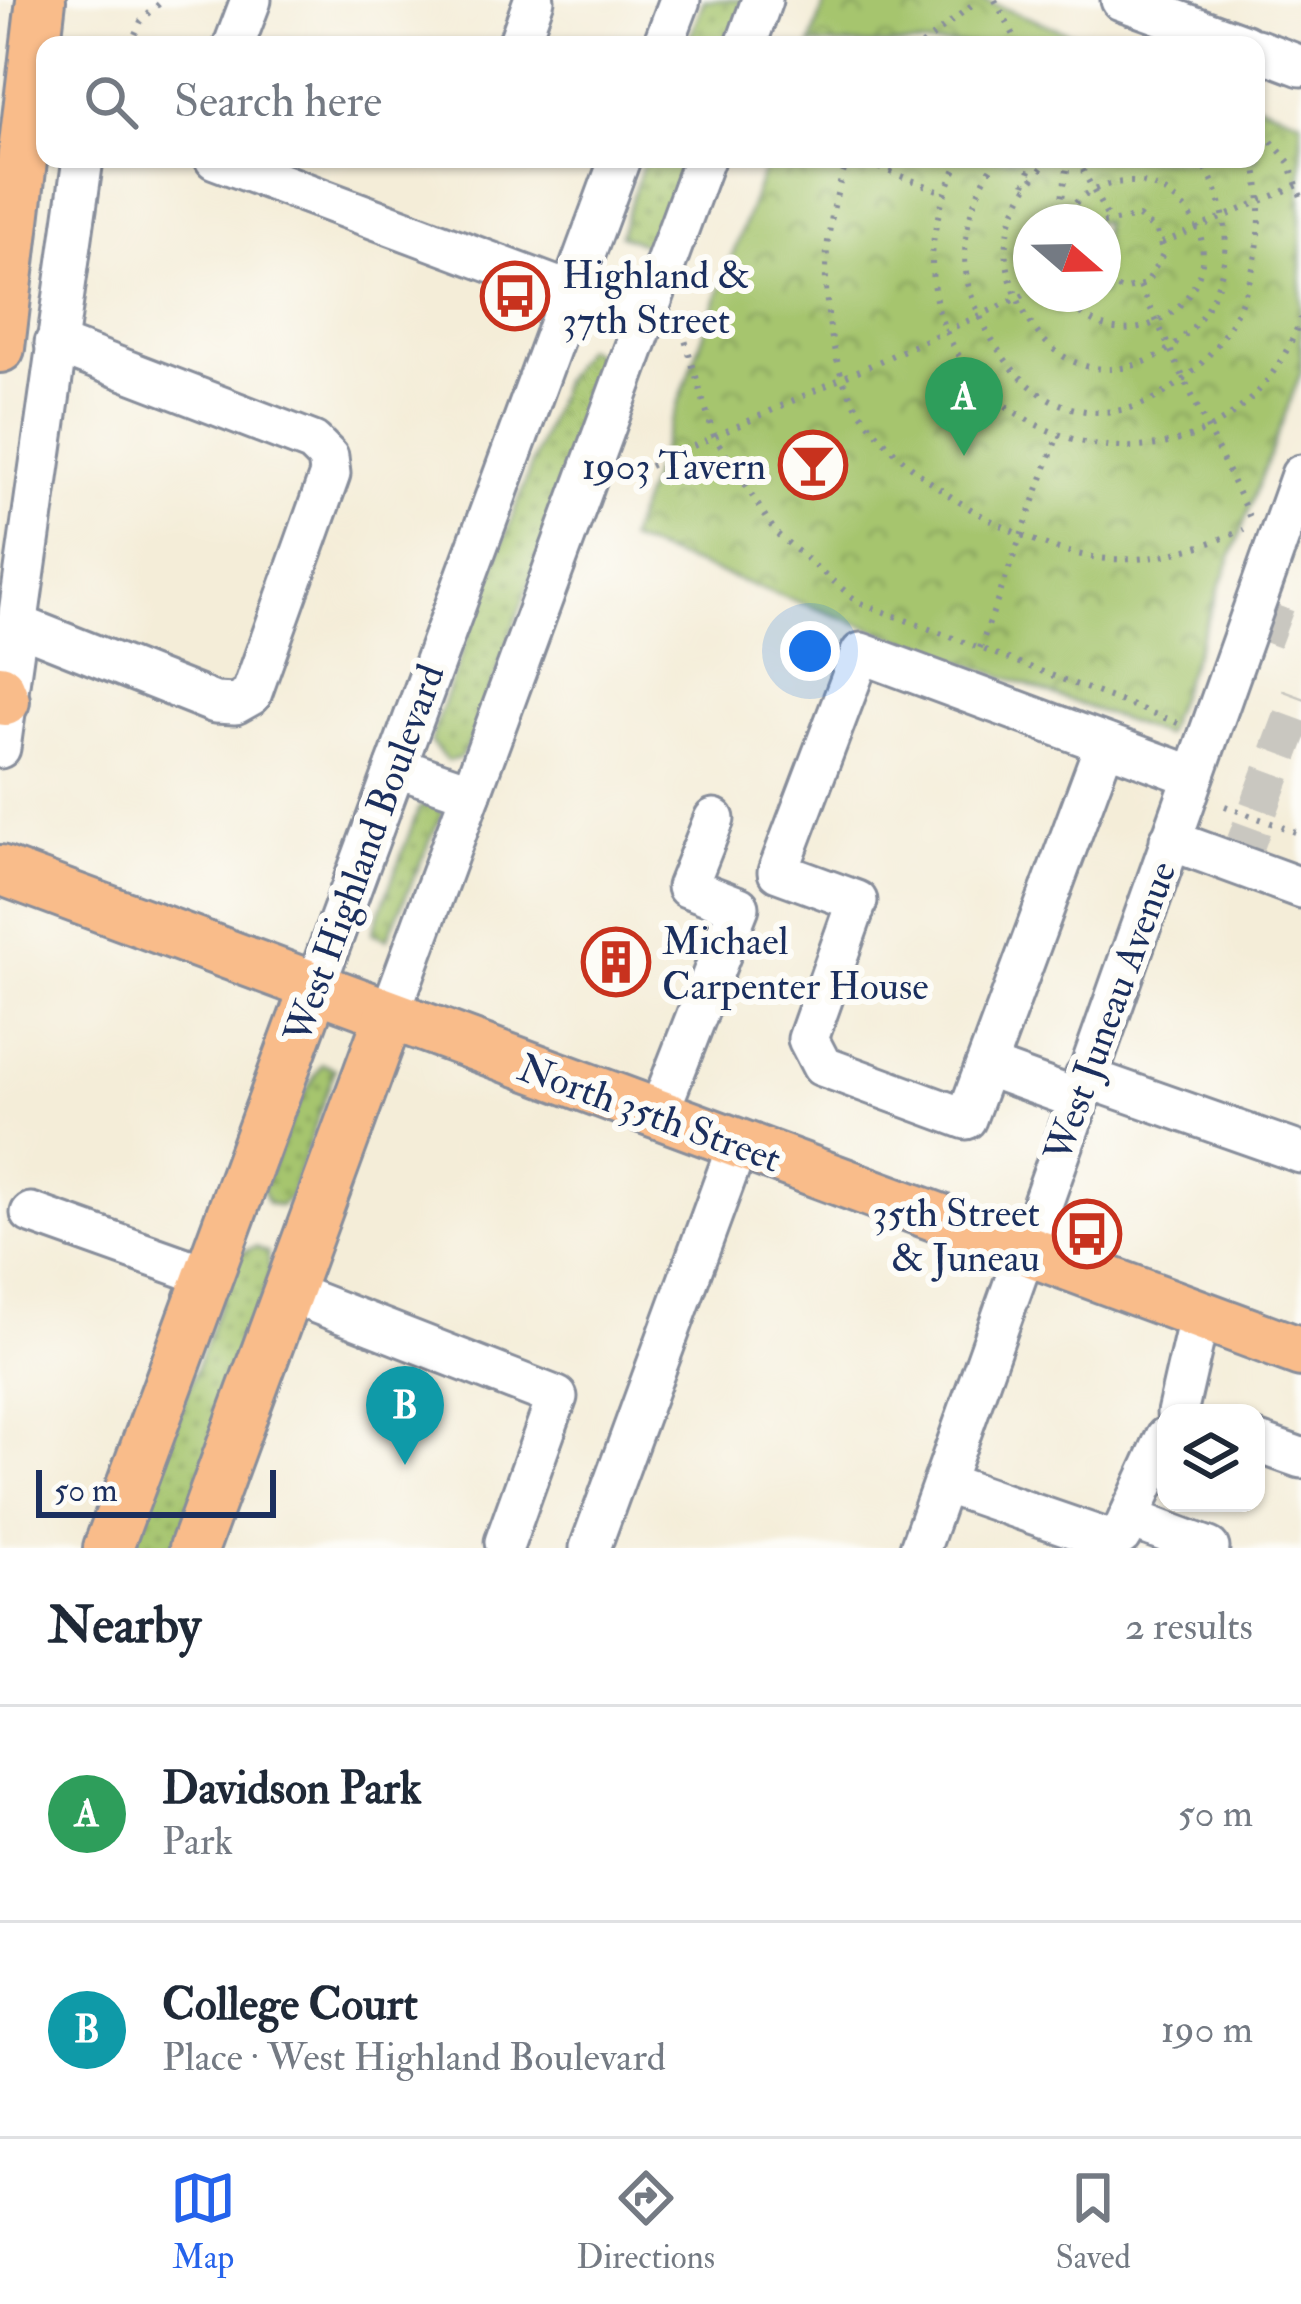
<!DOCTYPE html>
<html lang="en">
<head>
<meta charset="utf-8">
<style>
	:root { --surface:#fff; --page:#f6f6f7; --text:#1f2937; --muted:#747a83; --line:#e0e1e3; --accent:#2563eb }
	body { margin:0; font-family:"IM FELL Double Pica",serif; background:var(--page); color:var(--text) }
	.controls { position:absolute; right:36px; bottom:36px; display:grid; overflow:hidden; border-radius:24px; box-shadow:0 3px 9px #0004 }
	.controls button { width:108px; height:108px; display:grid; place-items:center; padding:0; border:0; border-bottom:3px solid var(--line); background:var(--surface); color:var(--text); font:60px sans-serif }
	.compass { position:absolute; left:1013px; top:204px; width:108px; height:108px; border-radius:50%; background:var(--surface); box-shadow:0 3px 9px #0004; rotate:110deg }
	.scale { position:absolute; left:36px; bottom:30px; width:240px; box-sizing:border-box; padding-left:12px; border:6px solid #1b2f5e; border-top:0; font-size:33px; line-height:42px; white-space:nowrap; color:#1b2f5e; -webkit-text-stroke:9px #fdfcf7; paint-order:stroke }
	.you { position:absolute; left:810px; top:651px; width:42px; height:42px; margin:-30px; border:9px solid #fff; border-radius:50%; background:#1a73e8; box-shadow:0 0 0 18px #1a73e833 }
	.badge { display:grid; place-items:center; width:78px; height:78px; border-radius:50%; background:var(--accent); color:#fff; font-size:39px; font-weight:700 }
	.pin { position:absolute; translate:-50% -99px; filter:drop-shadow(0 3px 6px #0008) }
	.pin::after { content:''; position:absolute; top:63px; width:42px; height:36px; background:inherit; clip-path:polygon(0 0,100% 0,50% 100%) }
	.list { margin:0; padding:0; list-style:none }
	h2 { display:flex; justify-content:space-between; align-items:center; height:156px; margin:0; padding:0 48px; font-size:51px }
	h2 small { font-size:39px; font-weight:400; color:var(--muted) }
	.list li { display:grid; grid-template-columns:78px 1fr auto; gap:36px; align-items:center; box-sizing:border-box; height:216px; padding:0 48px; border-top:3px solid var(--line) }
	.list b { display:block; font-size:45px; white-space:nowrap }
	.list p { margin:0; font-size:39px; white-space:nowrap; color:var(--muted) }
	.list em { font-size:39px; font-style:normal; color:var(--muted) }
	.icon { flex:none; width:66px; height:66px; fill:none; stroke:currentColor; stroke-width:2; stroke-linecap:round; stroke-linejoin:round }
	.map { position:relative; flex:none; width:1301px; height:1548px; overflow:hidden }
	.search { position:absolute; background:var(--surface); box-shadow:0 3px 9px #0004; left:36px; right:36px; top:36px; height:132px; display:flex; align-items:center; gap:30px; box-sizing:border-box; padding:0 42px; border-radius:24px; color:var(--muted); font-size:45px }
	.sheet { height:588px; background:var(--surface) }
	nav { display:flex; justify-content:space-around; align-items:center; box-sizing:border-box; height:168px; border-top:3px solid var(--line); background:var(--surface); font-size:33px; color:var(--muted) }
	nav a { display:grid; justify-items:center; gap:6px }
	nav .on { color:var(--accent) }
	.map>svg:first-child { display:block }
	.grass { fill:url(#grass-dots); stroke:#607a66; stroke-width:3 }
	.park { fill:url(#park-crowns); stroke:#607a66; stroke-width:3; fill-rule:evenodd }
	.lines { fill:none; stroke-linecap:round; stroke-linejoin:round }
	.minor-tunnel { stroke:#c9c7c0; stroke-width:39; stroke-dasharray:39 20; stroke-linecap:butt }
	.minor-casing { stroke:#888e9b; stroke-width:45 }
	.major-casing { stroke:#888e9b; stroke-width:54 }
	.path { stroke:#888e9b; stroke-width:6; stroke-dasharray:3 9; stroke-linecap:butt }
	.minor { stroke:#fff; stroke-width:39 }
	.major { stroke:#f9bc8a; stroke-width:48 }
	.labels { text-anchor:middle; stroke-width:12; stroke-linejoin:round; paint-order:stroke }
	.poi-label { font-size:39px; fill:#1b2f5e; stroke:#fdfcf7; text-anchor:start }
	.street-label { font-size:39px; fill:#1b2f5e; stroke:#fdfcf7 }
</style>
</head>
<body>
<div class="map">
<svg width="1301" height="1548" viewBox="0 0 1301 1548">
	<defs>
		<pattern id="grass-dots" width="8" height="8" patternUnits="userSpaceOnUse" patternTransform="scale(3)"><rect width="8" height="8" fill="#a6c56e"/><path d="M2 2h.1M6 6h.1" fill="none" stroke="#86a05e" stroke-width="1.8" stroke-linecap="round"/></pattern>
		<pattern id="park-crowns" width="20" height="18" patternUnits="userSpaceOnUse" patternTransform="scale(3)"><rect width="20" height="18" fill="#a6c56e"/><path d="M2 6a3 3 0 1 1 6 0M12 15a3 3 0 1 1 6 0" fill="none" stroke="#86a05e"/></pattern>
	</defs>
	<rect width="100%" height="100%" fill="#fdfcf7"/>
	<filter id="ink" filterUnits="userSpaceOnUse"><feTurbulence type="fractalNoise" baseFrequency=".00833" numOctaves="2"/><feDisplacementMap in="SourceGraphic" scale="24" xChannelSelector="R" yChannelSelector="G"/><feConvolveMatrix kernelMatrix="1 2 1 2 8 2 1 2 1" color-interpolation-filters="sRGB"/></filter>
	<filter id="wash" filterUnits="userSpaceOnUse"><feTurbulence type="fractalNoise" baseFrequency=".004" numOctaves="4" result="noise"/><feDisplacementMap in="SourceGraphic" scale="48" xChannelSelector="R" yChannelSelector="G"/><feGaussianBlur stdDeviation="2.7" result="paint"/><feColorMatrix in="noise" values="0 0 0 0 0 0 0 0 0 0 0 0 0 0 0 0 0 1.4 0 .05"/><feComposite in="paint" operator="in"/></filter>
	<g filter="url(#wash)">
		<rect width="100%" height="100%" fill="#f4edd8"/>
		<g class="grass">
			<path d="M704 0H745L729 45H687Z"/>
			<path d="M645 159H686L650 247 620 235Z"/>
			<path d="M584 348 603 356 604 380 473 737 460 758 447 761 431 743 436 723 563 380Z"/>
			<path d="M429 801 442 813 387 939 372 933 419 808Z"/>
			<path d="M322 1064 335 1069 290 1197 280 1206 268 1203 262 1190 298 1105Z"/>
			<path d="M256 1247 268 1253 270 1275 176 1548H130L239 1253Z"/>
		</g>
		<g class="park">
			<path d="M826 0H982L1101 45H810Z"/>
			<path d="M1256 103 1301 120V372L1164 735 628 540 768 159H1256ZM1103 222V294H1031V222Z"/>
		</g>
	</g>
	<g filter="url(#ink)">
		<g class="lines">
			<g class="minor-tunnel">
				<path d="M1250 616 1301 635"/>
				<path d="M1238 864 1301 696"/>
			</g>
			<defs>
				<g id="minor">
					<path d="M1121 0 1245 45"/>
					<path d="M234 45 251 0"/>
					<path d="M518 45 534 0"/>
					<path d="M663 45 680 0"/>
					<path d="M746 45 762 0"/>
					<path d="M1256 49 1301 66"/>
					<path d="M215 159 645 320"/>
					<path d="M21 626 215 703 235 704 251 695 330 474 328 457 313 442 55 343"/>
					<path d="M1105 744 966 1119 822 1066 808 1039 857 901 778 872 861 653 1193 776"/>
					<path d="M0 748 83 159"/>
					<path d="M396 767 471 793"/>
					<path d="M1170 840 1301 888"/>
					<path d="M314 989 620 159"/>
					<path d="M389 1016 704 159"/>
					<path d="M986 1066 1077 1099"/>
					<path d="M1085 1077 1301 1153"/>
					<path d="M657 1117 739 907 687 887 714 819"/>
					<path d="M31 1213 208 1276"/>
					<path d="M288 1292 557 1397 505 1542"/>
					<path d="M1177 1413 1200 1313"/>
					<path d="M1256 1442 1301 1458"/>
					<path d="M944 1483 1112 1541 1121 1535 1166 1437"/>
					<path d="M1129 1518 1209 1548"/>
					<path d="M590 1548 738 1144"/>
					<path d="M920 1548 1301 475"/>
				</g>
				<g id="major">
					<path d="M0 348 41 0"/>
					<path d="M0 689 5 701"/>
					<path d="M0 870 1301 1352"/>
					<path d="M108 1548 314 989"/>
					<path d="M194 1548 389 1016"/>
				</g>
			</defs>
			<use href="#minor" class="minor-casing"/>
			<use href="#major" class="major-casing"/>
			<g class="path">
				<path d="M995 0 1019 45"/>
				<path d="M130 45 141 21 163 0"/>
				<path d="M922 45 978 0"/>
				<path d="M1256 123 1289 162 1301 197"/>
				<path d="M848 159C822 230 818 301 841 374 869 462 1022 555 1111 559 1158 562 1201 547 1244 530"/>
				<path d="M856 159 943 192"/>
				<path d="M961 159C825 408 1207 576 1301 318"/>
				<path d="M998 159C969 195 956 253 972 297 1061 534 1301 363 1254 159"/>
				<path d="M1050 159C1017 193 996 237 1012 284 1075 470 1301 315 1200 159"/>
				<path d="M1077 159 1109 220"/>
				<path d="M1025 184 1034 159"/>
				<path d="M1058 220 1069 159"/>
				<path d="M1061 222C1076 196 1099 182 1129 182 1148 181 1165 190 1179 203 1255 272 1130 389 1063 294"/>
				<path d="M1103 223 1139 217 1157 232 1163 254 1146 284 1123 290 1103 283"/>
				<path d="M1162 243 1301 184"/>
				<path d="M1140 286 1250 518"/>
				<path d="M682 330 714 436 776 533 858 602 1178 723"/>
				<path d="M628 476 1031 292"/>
				<path d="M980 648 1057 438"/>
				<path d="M1225 806 1301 834"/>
			</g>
			<use href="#minor" class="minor"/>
			<use href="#major" class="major"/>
		</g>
	</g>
	<defs>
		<symbol id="bus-ring" viewBox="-11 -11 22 22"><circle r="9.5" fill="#fdfcf7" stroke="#c8321e" stroke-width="1.5"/><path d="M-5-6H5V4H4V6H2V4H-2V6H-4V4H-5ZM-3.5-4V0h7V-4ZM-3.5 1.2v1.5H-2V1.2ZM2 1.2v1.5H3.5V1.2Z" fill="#c8321e"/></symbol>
		<symbol id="bar-ring" viewBox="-11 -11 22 22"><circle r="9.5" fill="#fdfcf7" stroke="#c8321e" stroke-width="1.5"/><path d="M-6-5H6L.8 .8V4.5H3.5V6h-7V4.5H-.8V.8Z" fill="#c8321e"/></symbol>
		<symbol id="building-ring" viewBox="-11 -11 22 22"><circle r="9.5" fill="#fdfcf7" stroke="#c8321e" stroke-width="1.5"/><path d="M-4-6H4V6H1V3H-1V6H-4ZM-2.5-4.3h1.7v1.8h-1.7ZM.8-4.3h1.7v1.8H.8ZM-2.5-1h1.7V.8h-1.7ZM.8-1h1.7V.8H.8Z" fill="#c8321e"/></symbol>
	</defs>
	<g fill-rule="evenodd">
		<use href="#bus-ring" x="477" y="258" width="76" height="76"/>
		<use href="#bar-ring" x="775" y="427" width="76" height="76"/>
		<use href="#building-ring" x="578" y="924" width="76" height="76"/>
		<use href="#bus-ring" x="1049" y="1196" width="76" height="76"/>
	</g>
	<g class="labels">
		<g class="poi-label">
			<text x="562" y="288">Highland &amp;<tspan x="562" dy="45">37th Street</tspan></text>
			<text x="766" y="479" text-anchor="end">1903 Tavern</text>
			<text x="662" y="954">Michael<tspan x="662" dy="45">Carpenter House</tspan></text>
			<text x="1040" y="1226" text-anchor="end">35th Street<tspan x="1040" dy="45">&amp; Juneau</tspan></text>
		</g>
		<g class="street-label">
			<text transform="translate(363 853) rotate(-70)" y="14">West Highland Boulevard</text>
			<text transform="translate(1109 1011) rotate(-70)" y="14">West Juneau Avenue</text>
			<text transform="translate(650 1112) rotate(20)" y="14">North 35th Street</text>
		</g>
	</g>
</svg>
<div class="controls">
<button><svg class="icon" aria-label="layers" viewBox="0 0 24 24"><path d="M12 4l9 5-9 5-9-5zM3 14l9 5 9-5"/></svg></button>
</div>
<svg class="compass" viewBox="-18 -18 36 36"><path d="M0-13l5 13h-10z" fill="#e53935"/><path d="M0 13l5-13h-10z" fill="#747a83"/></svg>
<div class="scale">50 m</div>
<div class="you"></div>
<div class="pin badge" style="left:964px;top:456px;background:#2e9e5b">A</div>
<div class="pin badge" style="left:405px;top:1465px;background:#0f9aa8">B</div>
<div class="search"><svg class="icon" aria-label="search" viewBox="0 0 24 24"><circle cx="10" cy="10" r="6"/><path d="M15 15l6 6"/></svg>Search here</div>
</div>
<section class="sheet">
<h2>Nearby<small>2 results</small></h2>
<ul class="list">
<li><span class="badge" style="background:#2e9e5b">A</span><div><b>Davidson Park</b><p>Park</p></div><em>50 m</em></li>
<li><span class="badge" style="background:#0f9aa8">B</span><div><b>College Court</b><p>Place · West Highland Boulevard</p></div><em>190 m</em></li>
</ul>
</section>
<nav>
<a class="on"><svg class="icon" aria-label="map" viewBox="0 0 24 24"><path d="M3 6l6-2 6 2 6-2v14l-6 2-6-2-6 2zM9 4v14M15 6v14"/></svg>Map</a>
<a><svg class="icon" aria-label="directions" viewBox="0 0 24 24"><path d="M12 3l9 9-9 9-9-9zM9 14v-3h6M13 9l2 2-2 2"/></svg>Directions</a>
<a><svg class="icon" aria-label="saved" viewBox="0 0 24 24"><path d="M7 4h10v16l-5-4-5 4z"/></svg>Saved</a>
</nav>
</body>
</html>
